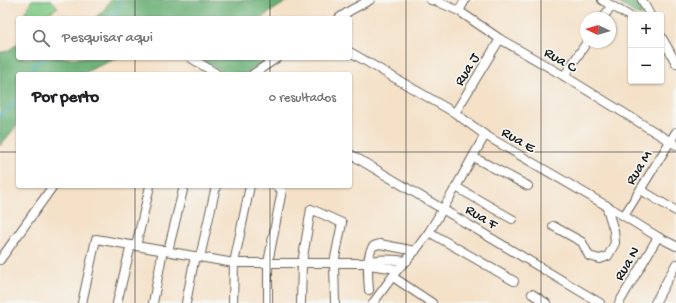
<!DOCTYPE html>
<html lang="pt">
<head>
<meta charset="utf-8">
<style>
	:root { --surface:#fff; --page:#f6f6f6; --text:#202124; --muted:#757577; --line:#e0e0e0 }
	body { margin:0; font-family:"Gochi Hand",sans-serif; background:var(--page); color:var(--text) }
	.controls { position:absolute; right:12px; top:12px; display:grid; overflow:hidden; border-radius:4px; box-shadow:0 1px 3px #0004 }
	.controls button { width:36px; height:36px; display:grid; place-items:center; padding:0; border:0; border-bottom:1px solid var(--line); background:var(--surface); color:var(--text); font:20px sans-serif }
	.compass { position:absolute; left:580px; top:12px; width:36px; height:36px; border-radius:50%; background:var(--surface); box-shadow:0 1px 3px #0004; rotate:274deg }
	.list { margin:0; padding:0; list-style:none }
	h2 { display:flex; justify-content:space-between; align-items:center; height:52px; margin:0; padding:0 16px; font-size:17px }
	h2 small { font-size:13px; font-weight:400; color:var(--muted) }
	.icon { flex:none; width:22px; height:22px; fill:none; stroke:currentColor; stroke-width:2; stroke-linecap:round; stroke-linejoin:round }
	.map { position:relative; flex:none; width:676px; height:303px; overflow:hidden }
	.search { position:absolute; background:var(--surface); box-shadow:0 1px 3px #0004; left:16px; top:16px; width:336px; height:44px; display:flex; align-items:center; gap:10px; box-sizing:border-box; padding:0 14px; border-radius:4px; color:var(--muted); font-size:15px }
	.panel { position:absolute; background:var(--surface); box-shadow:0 1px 3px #0004; left:16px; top:72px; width:336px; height:116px; border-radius:4px }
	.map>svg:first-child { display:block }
	.green { fill:#81ca86; stroke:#4e7351 }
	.forest { fill:#68ae73; stroke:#426548 }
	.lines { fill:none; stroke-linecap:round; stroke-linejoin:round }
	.stream { stroke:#40afbc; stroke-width:2 }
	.minor-casing { stroke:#686158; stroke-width:10 }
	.minor { stroke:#fff; stroke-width:8 }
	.grid { fill:none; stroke:#1c1c1c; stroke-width:1; stroke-opacity:0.55 }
	.labels { text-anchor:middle; stroke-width:3.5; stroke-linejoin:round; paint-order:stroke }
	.street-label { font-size:15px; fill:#1c1c1c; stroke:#f6f6f2 }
</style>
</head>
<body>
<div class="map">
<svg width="676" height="303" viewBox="0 0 676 303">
	<rect width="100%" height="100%" fill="#f6f6f2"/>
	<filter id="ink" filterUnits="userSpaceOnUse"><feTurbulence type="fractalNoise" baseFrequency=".025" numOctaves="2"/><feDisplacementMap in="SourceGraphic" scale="8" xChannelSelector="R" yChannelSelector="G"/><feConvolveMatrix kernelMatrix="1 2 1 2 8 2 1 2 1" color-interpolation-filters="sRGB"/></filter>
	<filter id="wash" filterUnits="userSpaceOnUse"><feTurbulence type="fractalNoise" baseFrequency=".012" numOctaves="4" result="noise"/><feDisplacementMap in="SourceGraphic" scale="16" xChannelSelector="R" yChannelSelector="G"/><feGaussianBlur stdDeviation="0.9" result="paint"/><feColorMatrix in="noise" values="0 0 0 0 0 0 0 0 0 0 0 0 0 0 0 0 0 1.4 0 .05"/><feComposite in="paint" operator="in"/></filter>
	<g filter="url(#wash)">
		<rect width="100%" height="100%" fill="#f4e1c8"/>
		<path class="green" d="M32 0H51L58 7 41 18H22Z"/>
		<g class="forest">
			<path d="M110 0H289L261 18H95L104 10Z"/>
			<path d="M614 0H636L644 14 643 15H638Z"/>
			<path d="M18 43V58H118L94 68 83 74H18V124L0 146V52C7 53 13 47 18 43Z"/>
			<path d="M199 58H270L245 74H226Z"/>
		</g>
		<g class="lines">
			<g class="stream">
				<path d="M108 18 117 11 120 0"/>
				<path d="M31 74 35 64 46 58"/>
				<path d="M0 116 18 99"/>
			</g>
		</g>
	</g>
	<g filter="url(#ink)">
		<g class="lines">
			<defs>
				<g id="minor">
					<path d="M431 0 436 1 459 11 500 39 564 76 676 145"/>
					<path d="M602 0 631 17"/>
					<path d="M642 0 650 15"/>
					<path d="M459 11 465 0"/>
					<path d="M339 18 351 10 370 0"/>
					<path d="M603 18 611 6"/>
					<path d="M661 36 676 63"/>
					<path d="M350 52 455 113 485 135 624 216 658 237 676 246"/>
					<path d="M191 58 217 74"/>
					<path d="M253 74 277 58"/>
					<path d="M564 76 587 42"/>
					<path d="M455 113 500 39"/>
					<path d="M350 154 600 303"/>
					<path d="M473 157 528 186"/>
					<path d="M456 187 512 219"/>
					<path d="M641 190 676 211"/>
					<path d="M624 216 676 132"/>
					<path d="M553 226 582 242 589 256 600 259 608 256 615 243 614 231 606 205"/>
					<path d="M429 232 514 281"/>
					<path d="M136 246 150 186"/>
					<path d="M168 251 184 186"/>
					<path d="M200 257 216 186"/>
					<path d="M0 260 53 186"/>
					<path d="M364 263 368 265 398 269"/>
					<path d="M393 277 432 303"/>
					<path d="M369 290C368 279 366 257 372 248 373 245 377 245 380 244L415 251"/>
					<path d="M532 294 546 303"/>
					<path d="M82 303 96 239 234 263H364C377 258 393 259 407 261"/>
					<path d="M117 303 131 245"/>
					<path d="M153 303 163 250"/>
					<path d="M186 303 195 256"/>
					<path d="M233 303 234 263 250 186"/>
					<path d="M268 303V263L282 190 276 186"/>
					<path d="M301 303 302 263 311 209 342 223 334 263 335 303"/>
					<path d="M373 303 398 269 415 251 429 232 456 187 485 135"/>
					<path d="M619 303 658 237"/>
					<path d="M655 303 676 264"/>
				</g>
			</defs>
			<use href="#minor" class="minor-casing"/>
			<use href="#minor" class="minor"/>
		</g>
	</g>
	<path class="grid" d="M135 0V18M270 0V18M406 0V303M541 0V303M135 58V74M270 58V74M0 152H18M350 152H676M135 186V303M270 186V303"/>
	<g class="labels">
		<g class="street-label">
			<text transform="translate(561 59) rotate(30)" y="5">Rua C</text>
			<text transform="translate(466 69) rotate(-59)" y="5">Rua J</text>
			<text transform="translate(519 139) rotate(30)" y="5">Rua E</text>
			<text transform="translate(638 167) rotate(-58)" y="5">Rua M</text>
			<text transform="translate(482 216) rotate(31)" y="5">Rua F</text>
			<text transform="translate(626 263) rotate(-60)" y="5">Rua N</text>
		</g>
	</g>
</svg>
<div class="controls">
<button>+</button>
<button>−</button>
</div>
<svg class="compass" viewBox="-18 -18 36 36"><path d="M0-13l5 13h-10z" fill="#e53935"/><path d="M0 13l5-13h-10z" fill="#757577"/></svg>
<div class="search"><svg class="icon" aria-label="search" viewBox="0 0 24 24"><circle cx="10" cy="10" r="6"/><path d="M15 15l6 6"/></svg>Pesquisar aqui</div>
<section class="panel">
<h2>Por perto<small>0 resultados</small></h2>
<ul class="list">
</ul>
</section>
</div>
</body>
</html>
